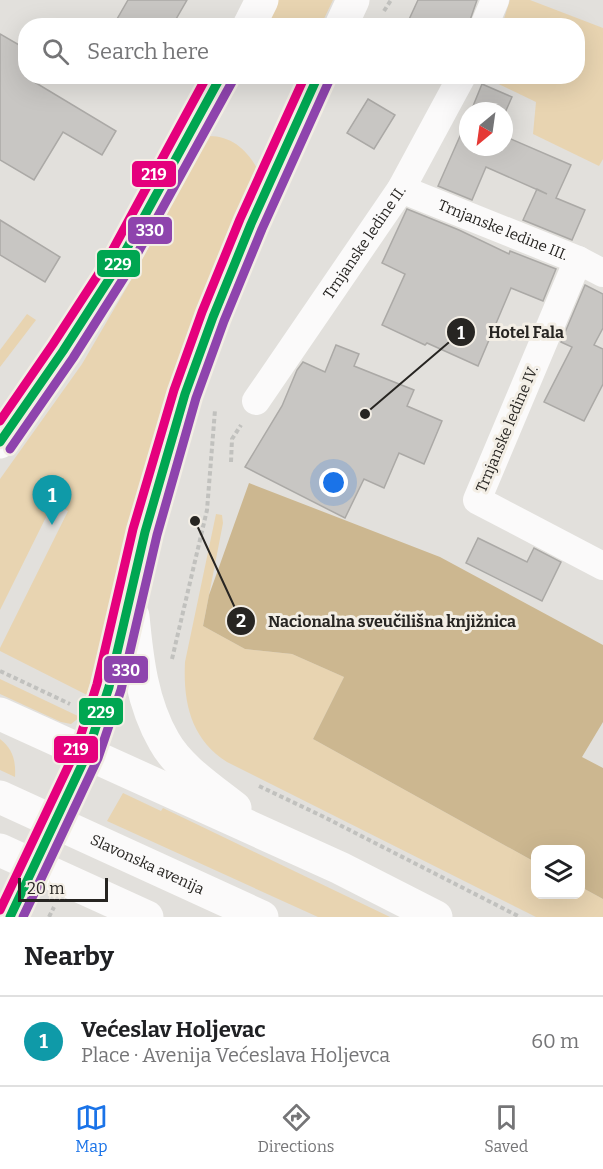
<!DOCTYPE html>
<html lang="en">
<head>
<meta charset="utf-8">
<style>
	:root { --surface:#fff; --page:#f6f6f6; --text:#202124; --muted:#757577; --line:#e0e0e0; --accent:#1a73e8 }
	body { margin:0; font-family:Bitter,serif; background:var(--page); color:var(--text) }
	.controls { position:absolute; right:18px; bottom:18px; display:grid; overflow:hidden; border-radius:12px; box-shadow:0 6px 24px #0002 }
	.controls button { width:54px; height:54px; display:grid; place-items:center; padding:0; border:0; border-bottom:2px solid var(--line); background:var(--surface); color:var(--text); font:30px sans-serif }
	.compass { position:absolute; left:459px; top:102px; width:54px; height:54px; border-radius:50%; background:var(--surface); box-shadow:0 6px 24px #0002; rotate:209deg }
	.scale { position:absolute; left:18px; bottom:15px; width:90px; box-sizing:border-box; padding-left:6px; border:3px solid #272522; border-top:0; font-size:16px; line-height:21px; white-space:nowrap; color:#272522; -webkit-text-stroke:4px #f3eee5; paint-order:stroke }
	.you { position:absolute; left:334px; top:483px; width:21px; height:21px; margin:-15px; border:4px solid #fff; border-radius:50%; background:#1a73e8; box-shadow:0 0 0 9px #1a73e833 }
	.badge { display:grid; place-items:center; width:39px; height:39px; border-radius:50%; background:var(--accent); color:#fff; font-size:20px; font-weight:700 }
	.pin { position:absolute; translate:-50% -50px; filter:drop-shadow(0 2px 3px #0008) }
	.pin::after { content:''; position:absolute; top:32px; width:21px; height:18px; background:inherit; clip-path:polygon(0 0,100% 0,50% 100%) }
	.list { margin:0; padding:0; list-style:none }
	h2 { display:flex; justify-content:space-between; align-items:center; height:78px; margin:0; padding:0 24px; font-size:26px }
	h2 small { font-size:20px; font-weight:400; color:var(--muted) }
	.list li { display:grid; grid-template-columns:39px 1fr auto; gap:18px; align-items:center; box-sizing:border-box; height:90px; padding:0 24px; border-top:2px solid var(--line) }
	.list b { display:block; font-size:22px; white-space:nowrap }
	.list p { margin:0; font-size:20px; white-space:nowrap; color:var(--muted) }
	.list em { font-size:20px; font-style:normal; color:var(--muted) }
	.icon { flex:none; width:33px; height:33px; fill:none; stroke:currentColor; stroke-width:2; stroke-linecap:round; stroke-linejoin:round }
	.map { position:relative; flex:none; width:603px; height:917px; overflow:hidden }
	.search { position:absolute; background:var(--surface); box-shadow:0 6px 24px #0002; left:18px; right:18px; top:18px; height:66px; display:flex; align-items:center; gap:15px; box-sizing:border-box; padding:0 21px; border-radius:24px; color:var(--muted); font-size:22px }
	.sheet { height:168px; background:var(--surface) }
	nav { display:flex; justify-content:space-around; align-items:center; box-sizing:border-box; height:84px; border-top:2px solid var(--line); background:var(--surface); font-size:16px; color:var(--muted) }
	nav a { display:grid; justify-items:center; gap:3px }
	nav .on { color:var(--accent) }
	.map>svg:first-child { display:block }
	.green { fill:#e8d4b1 }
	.forest { fill:#ccb790 }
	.building { fill:#c8c6c3; stroke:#aba9a6; stroke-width:1.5 }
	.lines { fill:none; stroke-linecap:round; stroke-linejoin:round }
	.path { stroke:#c1c1be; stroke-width:4; stroke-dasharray:4.5 3; stroke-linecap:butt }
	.minor { stroke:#fbfafa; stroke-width:28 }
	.secondary { stroke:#fbfafa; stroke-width:33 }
	.bus-1-casing { stroke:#f3eee5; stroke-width:14 }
	.bus-2-casing { stroke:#f3eee5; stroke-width:14 }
	.bus-3-casing { stroke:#f3eee5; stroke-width:14 }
	.bus-1 { stroke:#00a651; stroke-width:9 }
	.bus-2 { stroke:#8e44ad; stroke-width:9 }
	.bus-3 { stroke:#e5007d; stroke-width:9 }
	.labels { text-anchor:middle; stroke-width:6; stroke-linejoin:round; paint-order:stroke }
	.street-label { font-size:15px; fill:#272522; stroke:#f3eee5 }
	.leader { fill:none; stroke:#272522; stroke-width:2 }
	.callout-dot { fill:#272522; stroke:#f3eee5; stroke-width:2 }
	.mark-label { font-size:18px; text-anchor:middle; font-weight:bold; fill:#fff }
	.callout-label { font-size:16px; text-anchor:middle; font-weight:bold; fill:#272522; stroke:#f3eee5; stroke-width:6; stroke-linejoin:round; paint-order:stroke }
	.line-badge { stroke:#f3eee5; stroke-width:2 }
	.badge-label { font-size:16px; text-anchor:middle; font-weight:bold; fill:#fff }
</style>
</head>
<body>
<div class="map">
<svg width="603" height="917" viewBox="0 0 603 917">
	<rect width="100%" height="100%" fill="#e2e0dc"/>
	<g class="green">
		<path d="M278 0H333L321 25 265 26Z"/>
		<path d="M510 0H530L603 28V159L599 166 533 134 536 102 484 77 578 76V26L502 25Z"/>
		<path d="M209 136C231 136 246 149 257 168L198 310 163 404 87 695 0 651V648L68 511 53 503 0 610V479L82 364 131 280 204 141Z"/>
		<path d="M27 314 36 320 0 367V350Z"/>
		<path d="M216 514 222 515 223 523 203 626 245 649 292 654 344 677 313 739 535 862 536 894H580L581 887 603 899V917H536L227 762C191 739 183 703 185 662Z"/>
		<path d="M0 679 80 717 71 724 61 722 0 694Z"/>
		<path d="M0 739C13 749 16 761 15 777L0 770Z"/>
		<path d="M123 793 161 811 163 808 390 917H318L107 821Z"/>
	</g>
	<path class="forest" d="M249 483 440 557 603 645V722L582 757 603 768V899L581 887 580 850H536L535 862 313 739 344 677 292 654 245 649 203 626 209 595Z"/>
	<g class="building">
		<path d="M128 0H187L172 26H113Z"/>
		<path d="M418 0H477L468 26H406Z"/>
		<path d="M0 34 26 49V77L116 131 102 155 63 132 34 180 0 160Z"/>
		<path d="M482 84 512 97 504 115V111H471Z"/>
		<path d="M368 99 395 115 374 149 347 133Z"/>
		<path d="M468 118V147H504V136L571 165 556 198 585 210 572 240 523 220 537 189 547 194 486 167 472 200 438 186Z"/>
		<path d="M407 209 459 230 509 254 510 251 556 269 543 301 511 288 478 366 427 343 425 345 382 325 405 274 382 263Z"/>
		<path d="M0 220 60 257 45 282 0 255Z"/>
		<path d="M585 285 603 294V328L594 345 603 349V384L584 421 544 402 572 347 561 342Z"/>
		<path d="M336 345 359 354 354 366 414 390 407 406 442 421 424 464 399 453 384 488 364 479 345 518 245 467 282 406 297 370 303 362 325 372Z"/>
		<path d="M478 538 527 562 534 548 561 562 542 601 466 563Z"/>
	</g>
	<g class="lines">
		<g class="path">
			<path d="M384 11 391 0"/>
			<path d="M231 462 232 439 241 425"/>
			<path d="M172 659 207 510 215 410"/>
			<path d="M0 671 70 704"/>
			<path d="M259 786 324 817 520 917"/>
			<path d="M49 917 54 907"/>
		</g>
		<g class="minor">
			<path d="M484 26 495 0"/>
			<path id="s1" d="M401 189 578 260 603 273"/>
			<path d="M578 260 477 500 603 566"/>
			<path id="s2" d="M256 401 401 189 462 76"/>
		</g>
		<g class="secondary">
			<path d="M249 26 262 0"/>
			<path d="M341 26 353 0"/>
			<path d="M0 442 63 351 115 270 221 76"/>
			<path d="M133 616C137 659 142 703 164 741 179 768 211 789 235 808"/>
			<path d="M0 714 340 868 436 917"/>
			<path id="s3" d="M0 797 262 917"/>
			<path d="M0 850 147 917"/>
			<path d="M10 917 87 754 109 687 145 532 185 394 213 317 251 224 318 76"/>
		</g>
		<defs>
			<g id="bus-1">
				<path d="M0 442 63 351 115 270 221 76"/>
				<path d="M10 917 87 754 109 687 145 532 185 394 213 317 251 224 318 76"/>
			</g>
			<g id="bus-2">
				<path d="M10 449 73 358 125 276 232 82"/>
				<path d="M23 917 98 758 121 690 157 535 196 398 224 321 262 229 329 81"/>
			</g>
			<g id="bus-3">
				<path d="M0 421 53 344 105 264 207 76"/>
				<path d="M0 910 76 750 97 684 133 529 174 390 202 312 240 219 305 76"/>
			</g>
		</defs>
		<use href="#bus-1" class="bus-1-casing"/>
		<use href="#bus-2" class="bus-2-casing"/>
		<use href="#bus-3" class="bus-3-casing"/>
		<use href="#bus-1" class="bus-1"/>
		<use href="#bus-2" class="bus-2"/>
		<use href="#bus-3" class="bus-3"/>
	</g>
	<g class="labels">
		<g class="street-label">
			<text dy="5" stroke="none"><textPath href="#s1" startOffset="110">Trnjanske ledine III.</textPath></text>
			<text dy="5" stroke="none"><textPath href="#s2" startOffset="192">Trnjanske ledine II.</textPath></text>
			<text transform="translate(507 429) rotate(-67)" y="5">Trnjanske ledine IV.</text>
			<text dy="5" stroke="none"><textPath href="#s3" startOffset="162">Slavonska avenija</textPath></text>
		</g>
	</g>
	<path class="leader" d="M365 414L461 332M195 521L241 621"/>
	<g class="callout-dot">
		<circle cx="365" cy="414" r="6"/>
		<circle cx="195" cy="521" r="6"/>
		<circle cx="461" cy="332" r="15"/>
		<circle cx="241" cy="621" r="15"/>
	</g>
	<g class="mark-label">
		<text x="461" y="339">1</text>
		<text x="241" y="627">2</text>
	</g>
	<g class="callout-label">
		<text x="526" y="338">Hotel Fala</text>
		<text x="392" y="627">Nacionalna sveučilišna knjižnica</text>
	</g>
	<g class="line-badge">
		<rect x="131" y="160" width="46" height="28" rx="6" fill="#e5007d"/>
		<rect x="127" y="216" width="46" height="29" rx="6" fill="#8e44ad"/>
		<rect x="96" y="249" width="45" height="29" rx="6" fill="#00a651"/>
		<rect x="103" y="655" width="46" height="29" rx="6" fill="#8e44ad"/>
		<rect x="78" y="697" width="46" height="29" rx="6" fill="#00a651"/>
		<rect x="53" y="735" width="46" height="29" rx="6" fill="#e5007d"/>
	</g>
	<g class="badge-label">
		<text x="154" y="180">219</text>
		<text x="150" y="236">330</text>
		<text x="118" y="270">229</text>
		<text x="126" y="676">330</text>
		<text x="101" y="718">229</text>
		<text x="76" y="755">219</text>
	</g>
</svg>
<div class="controls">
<button><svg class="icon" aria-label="layers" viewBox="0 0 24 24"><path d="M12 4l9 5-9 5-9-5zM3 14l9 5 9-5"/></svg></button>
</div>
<svg class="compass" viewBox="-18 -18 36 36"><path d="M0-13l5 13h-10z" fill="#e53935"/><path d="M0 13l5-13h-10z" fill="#757577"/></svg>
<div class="scale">20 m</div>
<div class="you"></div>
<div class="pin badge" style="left:52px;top:525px;background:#0f9aa8">1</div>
<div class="search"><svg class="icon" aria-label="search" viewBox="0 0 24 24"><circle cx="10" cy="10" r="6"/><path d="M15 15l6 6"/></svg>Search here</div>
</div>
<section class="sheet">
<h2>Nearby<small></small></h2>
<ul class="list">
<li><span class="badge" style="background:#0f9aa8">1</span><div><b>Većeslav Holjevac</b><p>Place · Avenija Većeslava Holjevca</p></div><em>60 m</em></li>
</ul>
</section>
<nav>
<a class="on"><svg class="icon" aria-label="map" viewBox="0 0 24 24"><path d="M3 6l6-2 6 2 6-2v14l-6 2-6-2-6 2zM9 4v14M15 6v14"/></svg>Map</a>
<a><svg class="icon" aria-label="directions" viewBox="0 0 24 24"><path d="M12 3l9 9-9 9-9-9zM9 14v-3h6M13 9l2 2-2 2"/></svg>Directions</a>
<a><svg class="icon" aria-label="saved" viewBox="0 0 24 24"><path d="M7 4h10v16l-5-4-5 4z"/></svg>Saved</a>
</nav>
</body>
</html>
